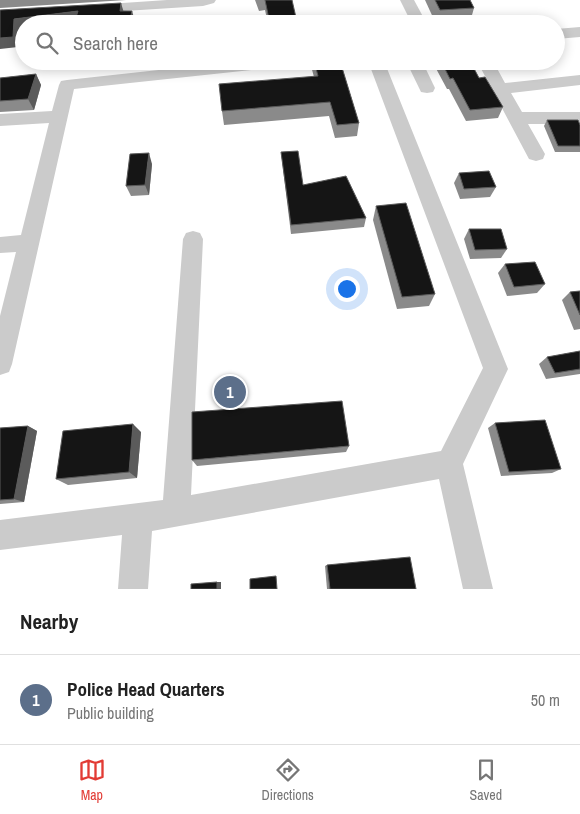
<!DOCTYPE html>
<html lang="en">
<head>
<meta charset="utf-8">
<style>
	:root { --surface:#fff; --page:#f2f2f2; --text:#222; --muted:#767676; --line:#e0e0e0; --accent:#e23b34 }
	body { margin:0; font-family:"Archivo Narrow",sans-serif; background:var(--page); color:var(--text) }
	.you { position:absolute; left:346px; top:288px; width:18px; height:18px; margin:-12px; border:4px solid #fff; border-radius:50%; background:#1a73e8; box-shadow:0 0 0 8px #1a73e833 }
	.badge { display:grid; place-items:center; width:32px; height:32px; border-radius:50%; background:var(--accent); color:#fff; font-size:16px; font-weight:700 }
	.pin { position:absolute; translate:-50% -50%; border:2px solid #fff; box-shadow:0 1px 5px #0006 }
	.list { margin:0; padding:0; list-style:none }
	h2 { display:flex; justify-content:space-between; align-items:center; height:65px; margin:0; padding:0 20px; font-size:21px }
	h2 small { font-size:16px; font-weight:400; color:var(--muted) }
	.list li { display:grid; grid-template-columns:32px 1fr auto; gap:15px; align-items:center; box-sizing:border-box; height:90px; padding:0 20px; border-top:1px solid var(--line) }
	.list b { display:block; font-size:19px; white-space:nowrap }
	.list p { margin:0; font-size:16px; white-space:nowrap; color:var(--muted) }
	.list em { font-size:16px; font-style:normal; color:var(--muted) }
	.icon { flex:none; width:28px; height:28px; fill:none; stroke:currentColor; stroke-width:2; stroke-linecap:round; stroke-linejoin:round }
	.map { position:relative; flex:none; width:580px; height:589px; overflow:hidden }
	.search { position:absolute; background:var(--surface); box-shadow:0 2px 12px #0003; left:15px; right:15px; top:15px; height:55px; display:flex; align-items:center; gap:12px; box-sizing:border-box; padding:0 18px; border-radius:28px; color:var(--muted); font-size:19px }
	.sheet { height:155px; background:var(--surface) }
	nav { display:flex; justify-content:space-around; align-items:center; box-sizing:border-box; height:70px; border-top:1px solid var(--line); background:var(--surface); font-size:14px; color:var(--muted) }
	nav a { display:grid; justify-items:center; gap:2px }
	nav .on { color:var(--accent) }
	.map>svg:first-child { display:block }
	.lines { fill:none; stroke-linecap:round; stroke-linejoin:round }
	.minor { fill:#cbcbcb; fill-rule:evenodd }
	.wall { fill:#8a8a8a }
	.shaded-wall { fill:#5b5b5b }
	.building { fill:#151515; stroke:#5b5b5b }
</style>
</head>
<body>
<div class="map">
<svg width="580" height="589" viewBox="0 0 580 589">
	<rect width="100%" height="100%" fill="#fff"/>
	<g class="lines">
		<g class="minor">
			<path d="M167 0H216L214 3 203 6 93 13 88 12 86 9 88 6 93 5Z"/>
			<path d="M400 0H414L427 24H412Z"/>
			<path d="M580 27V37L556 39V29Z"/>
			<path d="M241 61H297L295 64 289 66 74 89 12 364 9 372 0 375V316L16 252 0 253V237L21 235 49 123 0 126V114L52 111 59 85 61 81 67 80Z"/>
			<path d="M368 61H384L508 369 463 464 493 589H463L439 479 152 531 148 589H118L122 535 0 550V520L163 500 183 239 186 233 193 231 200 233 203 239 191 495 441 451 483 368Z"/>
			<path d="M406 61H422L435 88 433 92 427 93 421 92Z"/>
			<path d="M477 61H493L505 83 580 75V85L511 93 522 112H580V124H528L545 154 543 159 536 161 529 159Z"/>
		</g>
	</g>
	<g class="wall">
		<path d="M0 0H126L0 8Z"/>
		<path d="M255 0H292L297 24H268L265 10 259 11Z"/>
		<path d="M425 0H470L474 8 470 22 436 24Z"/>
		<path d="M70 61H94L70 62Z"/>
		<path d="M312 61H340L359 123 357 136 335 138 329 116 224 125 222 111 314 77 311 66Z"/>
		<path d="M432 61H470L479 78 503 107 498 118 466 121 449 89H447Z"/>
		<path d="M36 74 41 85 34 110 0 112V78Z"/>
		<path d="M547 120 580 125V152H555L544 126Z"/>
		<path d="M281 152 303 185 366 218 364 227 291 234 282 161Z"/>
		<path d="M152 164 149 195 131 196 126 186Z"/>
		<path d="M459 173 496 187 490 197 460 199 454 183Z"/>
		<path d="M376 206 435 294 429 306 397 309 373 220Z"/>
		<path d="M469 229 507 249 501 258 470 259 464 239Z"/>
		<path d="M505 264 545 284 537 293 507 296 498 273Z"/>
		<path d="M580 291V329L574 330 562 300 570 292Z"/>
		<path d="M580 351V374L546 379 539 364 547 357Z"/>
		<path d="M495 423 561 469 552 473 501 476 488 428Z"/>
		<path d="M28 426 37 431 24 502 0 504V428Z"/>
		<path d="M141 432 137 478 68 485 56 479Z"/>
		<path d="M349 446 346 452 197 466 192 460Z"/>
		<path d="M327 565 416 589H327L325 566Z"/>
	</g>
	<g class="shaded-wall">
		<path d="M121 3 124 13 120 11Z"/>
		<path d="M78 11 82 21 59 24H24V29H19L18 47 0 49V38L14 19Z"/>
		<path d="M132 11 135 21 134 24H129Z"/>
		<path d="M36 74 41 85 34 110 28 99Z"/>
		<path d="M149 153 152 164 149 195 145 185Z"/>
		<path d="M133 424 141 432 137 478 129 472Z"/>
		<path d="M28 426 37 431 24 502 14 499Z"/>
		<rect x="217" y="582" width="4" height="7"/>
	</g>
	<g class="building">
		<path d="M265 0H292L297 22 270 24Z"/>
		<path d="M435 0H470L474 8 440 10Z"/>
		<path d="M121 3 120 11H132L129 24H74L78 11 14 19 13 37 0 38V10Z"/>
		<path d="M314 61H340L359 123 337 125 330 102 222 111 219 84 318 76Z"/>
		<path d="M441 61H470L479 78 485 77 503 107 470 110 453 78 450 79Z"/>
		<path d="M36 74 28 99 0 101V78Z"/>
		<path d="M547 120H578L580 125V146H558Z"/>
		<path d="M298 151 303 185 346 176 366 218 291 225 281 152Z"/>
		<path d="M149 153 145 185 126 186 130 154Z"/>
		<path d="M489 171 496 187 464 189 459 173Z"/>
		<path d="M406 203 435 294 402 297 376 206Z"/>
		<path d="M469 229H501L507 249 475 250Z"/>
		<path d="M535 262 545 284 514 287 505 264Z"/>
		<path d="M580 291V315L570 292Z"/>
		<path d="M580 351V369L555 373 547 357Z"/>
		<path d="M342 401 349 446 192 460V412Z"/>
		<path d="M545 420 561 469 509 472 495 423Z"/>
		<path d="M133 424 129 472 56 479 63 431Z"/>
		<path d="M28 426 14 499 0 500V428Z"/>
		<path d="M410 557 416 589H330L327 565Z"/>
		<path d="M276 576 277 589H250V579Z"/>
		<path d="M217 582V589H191V584Z"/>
	</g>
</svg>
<div class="you"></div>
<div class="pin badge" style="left:230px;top:392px;background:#5c6f8a">1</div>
<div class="search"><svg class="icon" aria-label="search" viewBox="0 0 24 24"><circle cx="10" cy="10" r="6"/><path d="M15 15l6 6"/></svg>Search here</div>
</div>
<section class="sheet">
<h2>Nearby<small></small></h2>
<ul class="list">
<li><span class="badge" style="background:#5c6f8a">1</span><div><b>Police Head Quarters</b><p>Public building</p></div><em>50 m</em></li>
</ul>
</section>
<nav>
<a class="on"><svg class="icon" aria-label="map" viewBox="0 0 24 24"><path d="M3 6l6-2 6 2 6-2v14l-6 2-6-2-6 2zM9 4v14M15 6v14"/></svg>Map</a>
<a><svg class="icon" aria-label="directions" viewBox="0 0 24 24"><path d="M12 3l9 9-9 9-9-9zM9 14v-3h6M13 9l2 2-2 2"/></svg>Directions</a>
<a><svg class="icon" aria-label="saved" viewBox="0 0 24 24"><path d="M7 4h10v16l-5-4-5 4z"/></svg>Saved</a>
</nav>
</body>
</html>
